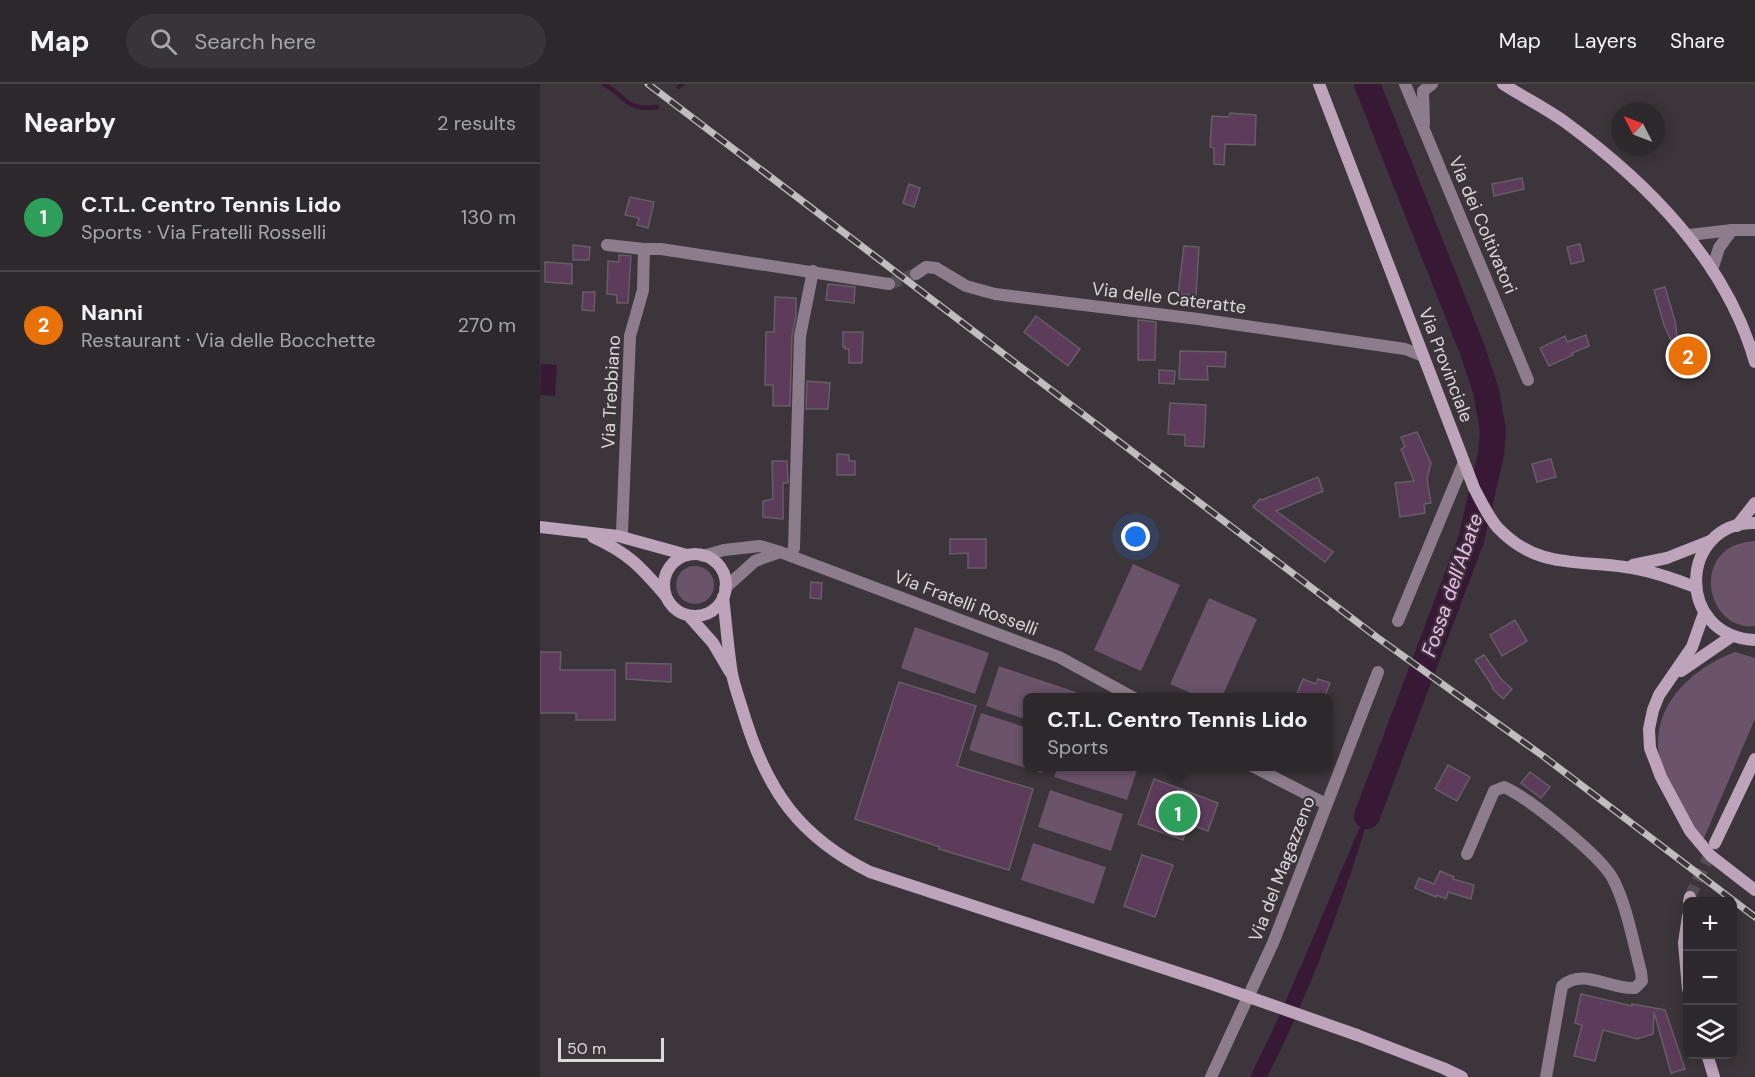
<!DOCTYPE html>
<html lang="en">
<head>
<meta charset="utf-8">
<style>
	:root { --surface:#2d282c; --page:#393438; --text:#f1f3f6; --muted:#a7a6a9; --line:#484448; --accent:#8abfa5 }
	body { margin:0; font-family:"DM Sans",sans-serif; background:var(--page); color:var(--text) }
	.controls { position:absolute; right:18px; bottom:18px; display:grid; overflow:hidden; border-radius:9px; box-shadow:0 3px 15px #0003 }
	.controls button { width:54px; height:54px; display:grid; place-items:center; padding:0; border:0; border-bottom:2px solid var(--line); background:var(--surface); color:var(--text); font:30px sans-serif }
	.compass { position:absolute; left:1071px; top:18px; width:54px; height:54px; border-radius:50%; background:var(--surface); box-shadow:0 3px 15px #0003; rotate:312deg }
	.scale { position:absolute; left:18px; bottom:15px; width:106px; box-sizing:border-box; padding-left:6px; border:3px solid #ddd8dc; border-top:0; font-size:16px; line-height:21px; white-space:nowrap; color:#ddd8dc; -webkit-text-stroke:4px #3c353b; paint-order:stroke }
	.you { position:absolute; left:596px; top:453px; width:21px; height:21px; margin:-15px; border:4px solid #fff; border-radius:50%; background:#1a73e8; box-shadow:0 0 0 9px #1a73e833 }
	.badge { display:grid; place-items:center; width:39px; height:39px; border-radius:50%; background:var(--accent); color:#fff; font-size:20px; font-weight:700 }
	.pin { position:absolute; translate:-50% -50%; border:3px solid #fff; box-shadow:0 2px 6px #0006 }
	.popup { position:absolute; left:483px; top:609px; width:309px; height:78px; box-sizing:border-box; display:grid; place-content:center; border-radius:9px; background:var(--surface); filter:drop-shadow(0 2px 4px #0005); font-size:20px; white-space:nowrap; color:var(--muted) }
	.popup b { font-size:22px; color:var(--text) }
	.popup::after { content:''; position:absolute; left:50%; top:100%; margin-left:-12px; border:12px solid transparent; border-top-color:var(--surface) }
	.list { margin:0; padding:0; list-style:none }
	h2 { display:flex; justify-content:space-between; align-items:center; height:78px; margin:0; padding:0 24px; font-size:26px }
	h2 small { font-size:20px; font-weight:400; color:var(--muted) }
	.list li { display:grid; grid-template-columns:39px 1fr auto; gap:18px; align-items:center; box-sizing:border-box; height:108px; padding:0 24px; border-top:2px solid var(--line) }
	.list b { display:block; font-size:22px; white-space:nowrap }
	.list p { margin:0; font-size:20px; white-space:nowrap; color:var(--muted) }
	.list em { font-size:20px; font-style:normal; color:var(--muted) }
	.icon { flex:none; width:33px; height:33px; fill:none; stroke:currentColor; stroke-width:2; stroke-linecap:round; stroke-linejoin:round }
	.map { position:relative; flex:none; width:1215px; height:993px; overflow:hidden }
	header { display:flex; align-items:center; gap:36px; box-sizing:border-box; height:84px; padding:0 30px; background:var(--surface); border-bottom:2px solid var(--line) }
	header strong { font-size:28px }
	nav { display:flex; gap:33px; margin-inline-start:auto; font-size:21px }
	.search { width:420px; height:54px; background:var(--page); display:flex; align-items:center; gap:15px; box-sizing:border-box; padding:0 21px; border-radius:33px; color:var(--muted); font-size:22px }
	main { display:flex }
	aside { flex:1; background:var(--surface) }
	.map>svg:first-child { display:block }
	.green { fill:#6b5369 }
	.water { fill:#371935 }
	.lines { fill:none; stroke-linecap:round; stroke-linejoin:round }
	.stream { stroke:#371935; stroke-width:4.5 }
	.river { stroke:#371935; stroke-width:26 }
	.building { fill:#5d3c5b; stroke:#655e64; stroke-width:1.5 }
	.street-tunnel { stroke:#544d53; stroke-width:12; stroke-dasharray:12 6; stroke-linecap:butt }
	.secondary-tunnel { stroke:#544d53; stroke-width:12; stroke-dasharray:12 6; stroke-linecap:butt }
	.street { stroke:#8d7d8c; stroke-width:12 }
	.secondary { stroke:#bda4bb; stroke-width:12 }
	.rail-casing { stroke:#c1bcc0; stroke-width:7 }
	.rail { stroke:#3c353b; stroke-width:4.5; stroke-dasharray:14; stroke-linecap:butt }
	.secondary-bridge { stroke:#bda4bb; stroke-width:12 }
	.labels { text-anchor:middle; stroke-width:4.5; stroke-linejoin:round; paint-order:stroke }
	.street-label { font-size:18px; fill:#ddd8dc; stroke:#3c353b }
	.water-label { font-size:20px; font-style:italic; fill:#f4bbef; stroke:#3c353b }
</style>
</head>
<body>
<header>
<strong>Map</strong>
<div class="search"><svg class="icon" aria-label="search" viewBox="0 0 24 24"><circle cx="10" cy="10" r="6"/><path d="M15 15l6 6"/></svg>Search here</div>
<nav><a>Map</a><a>Layers</a><a>Share</a></nav>
</header>
<main>
<aside>
<h2>Nearby<small>2 results</small></h2>
<ul class="list">
<li><span class="badge" style="background:#2e9e5b">1</span><div><b>C.T.L. Centro Tennis Lido</b><p>Sports · Via Fratelli Rosselli</p></div><em>130 m</em></li>
<li><span class="badge" style="background:#e8710a">2</span><div><b>Nanni</b><p>Restaurant · Via delle Bocchette</p></div><em>270 m</em></li>
</ul>
</aside>
<div class="map">
<svg width="1215" height="993" viewBox="0 0 1215 993">
	<rect width="100%" height="100%" fill="#3c353b"/>
	<g class="green">
		<path d="M1215 457V542C1176 547 1156 493 1184 468 1193 460 1204 458 1215 457Z"/>
		<path d="M593 480 640 501 601 587 554 566Z"/>
		<circle cx="155" cy="501" r="19"/>
		<path d="M669 514 717 535 682 613H660L630 600Z"/>
		<path d="M375 543 449 569 435 610 361 584Z"/>
		<path d="M1195 568 1215 574V635L1164 754 1158 750C1146 728 1129 704 1121 680 1106 627 1149 585 1195 568Z"/>
		<path d="M459 582 536 608 534 613 488 614V636L446 622Z"/>
		<path d="M441 629 488 644V682L504 683 502 689 429 666Z"/>
		<path d="M518 683V682L598 683 587 716 514 693Z"/>
		<path d="M510 706 583 730 571 767 498 743Z"/>
		<path d="M493 759 566 783 554 820 481 796Z"/>
	</g>
	<g class="water">
		<path d="M1 280 17 281 15 312 0 311Z"/>
		<path d="M839 700C809 799 775 900 727 993H710C758 897 795 797 839 700Z"/>
	</g>
	<g class="lines">
		<g class="stream">
			<path d="M64 0C87 13 85 27 117 23"/>
			<path d="M139 3 142 0"/>
		</g>
		<path class="river" d="M827 0 932 265 946 307 953 347 951 370 931 456 827 732"/>
	</g>
	<g class="building">
		<path d="M690 29 716 31 715 61 685 60 684 81 674 80V64L670 63 672 32 689 33Z"/>
		<path d="M982 94 984 105 954 112 952 100Z"/>
		<path d="M369 100 380 104 374 123 363 119Z"/>
		<path d="M90 113 114 118 108 144 97 141 99 134 85 131Z"/>
		<path d="M1040 160 1044 177 1031 180 1027 163Z"/>
		<path d="M33 161 50 163 49 176H33Z"/>
		<path d="M644 162 659 163 656 211 638 210Z"/>
		<path d="M79 171 91 172 88 219H77V211L67 210 68 177 79 178Z"/>
		<path d="M5 178 32 180V200L5 198Z"/>
		<path d="M288 200 315 203 314 219 286 216Z"/>
		<path d="M1125 203 1135 237 1139 266 1136 267 1124 241 1114 206Z"/>
		<path d="M43 208H55L54 227 42 226Z"/>
		<path d="M235 213 256 214V232L252 252 250 322H233V301H225L226 248H234Z"/>
		<path d="M496 232 540 265 528 282 484 248Z"/>
		<path d="M598 236 616 238 615 276H598Z"/>
		<path d="M303 248H323L322 279H309V265H305V263H303Z"/>
		<path d="M1046 251 1049 262 1032 269 1033 271 1009 282 1000 264 1025 252 1027 258Z"/>
		<path d="M640 267 686 268 685 283 667 282 668 296 639 295Z"/>
		<path d="M619 286 635 287 634 300 619 299Z"/>
		<path d="M267 297 290 299 288 325H266Z"/>
		<path d="M630 319 666 321 664 363 645 362V351L628 350Z"/>
		<path d="M877 348 891 379 887 395 891 419 884 420 885 429 860 433 855 399 874 397 861 365 865 363 861 353Z"/>
		<path d="M297 370 309 371V377H315V391H297Z"/>
		<path d="M1011 375 1016 393 997 398 992 380Z"/>
		<path d="M232 377H247L248 399H243V435L223 433V417L233 415Z"/>
		<path d="M778 393 783 407 736 427 793 468 785 478 713 423 720 415 722 416Z"/>
		<path d="M410 455H446V484H428V469L410 470Z"/>
		<path d="M271 498 282 499 281 515 270 514Z"/>
		<path d="M975 536 987 557 962 572 950 551Z"/>
		<path d="M0 568H21L20 586H75V636H36V629H0Z"/>
		<path d="M944 571 961 595 972 605 963 615 952 604 953 603 935 576Z"/>
		<path d="M86 579 131 580V598L86 595Z"/>
		<path d="M763 595 776 600 778 595 790 599 784 614H755Z"/>
		<path d="M359 598 436 622 417 682 493 705 469 786 399 765 400 763 315 735Z"/>
		<path d="M908 681 930 693 917 717 895 705Z"/>
		<path d="M990 688 1010 703 1001 714 981 699Z"/>
		<path d="M614 695 678 719 668 747 648 740 643 756 598 740Z"/>
		<path d="M602 771 633 781 615 833 584 822Z"/>
		<path d="M900 787 914 793 913 795 934 801 931 815 908 808 906 815 897 811 896 813 875 804 879 794 894 800Z"/>
		<path d="M1041 910 1092 922V920L1125 926 1145 985 1131 989 1114 928 1113 950 1097 955 1063 946 1055 977 1034 972 1042 941 1035 939Z"/>
	</g>
	<g class="lines">
		<path class="street-tunnel" d="M349 200 376 190"/>
		<path class="secondary-tunnel" d="M1150 813 1173 763"/>
		<g class="street">
			<path d="M865 0 988 296"/>
			<path d="M884 40 883 7 892 0"/>
			<path d="M1149 151 1192 146H1215"/>
			<path d="M67 161 104 165H121L349 200"/>
			<path d="M1172 186 1179 164 1192 146"/>
			<path d="M376 190 386 183 396 184 426 202 455 210 658 235 865 265 883 272"/>
			<path d="M78 452 82 448 90 252 103 206 104 165"/>
			<path d="M163 472 184 466 220 462 240 468 519 573 594 614"/>
			<path d="M251 472 254 464 260 252 273 187"/>
			<path d="M185 504 215 477 240 468"/>
			<path d="M858 537 924 378"/>
			<path d="M712 682 786 720"/>
			<path d="M927 770 954 707 964 703C989 714 1061 772 1073 795 1086 819 1094 861 1101 888L1102 897 1095 904C1069 906 1044 883 1022 902L1006 993"/>
			<path d="M671 993 733 859 838 588"/>
		</g>
		<g class="secondary">
			<path d="M779 0 934 404C941 417 948 433 958 444 996 484 1034 476 1085 483 1109 486 1132 494 1155 503"/>
			<path d="M963 0C983 13 1006 24 1025 38 1108 99 1186 177 1215 278"/>
			<path d="M1215 439C1139 438 1134 552 1215 556"/>
			<path d="M1197 442 1215 419"/>
			<path d="M0 443 78 452 147 471"/>
			<path d="M53 453C88 469 100 482 125 511"/>
			<circle cx="155" cy="501" r="31"/>
			<path d="M1093 481 1127 474 1170 457"/>
			<path d="M183 513C186 538 188 565 192 590 195 605 201 620 205 634 228 708 260 753 330 788L669 899"/>
			<path d="M1164 529 1152 563 1119 611 1113 626 1109 645 1110 664 1121 693 1150 747 1171 772 1215 806"/>
			<path d="M149 532 173 559 190 588"/>
			<path d="M1141 587 1192 552"/>
			<path d="M1175 759 1215 675"/>
			<path d="M1149 818 1150 813"/>
			<path d="M1148 832 1144 859 1148 905"/>
			<path d="M817 951 903 984 922 993"/>
			<path d="M1167 970 1174 993"/>
		</g>
		<defs>
			<path id="rail" d="M108 0 838 554 1003 672 1215 833"/>
		</defs>
		<use href="#rail" class="rail-casing"/>
		<use href="#rail" class="rail"/>
		<path class="secondary-bridge" d="M669 899 817 951"/>
	</g>
	<g class="labels">
		<g class="street-label">
			<text transform="translate(943 141) rotate(67)" y="6">Via dei Coltivatori</text>
			<text transform="translate(629 214) rotate(7)" y="6">Via delle Cateratte</text>
			<text transform="translate(906 281) rotate(69)" y="6">Via Provinciale</text>
			<text transform="translate(71 308) rotate(-87)" y="6">Via Trebbiano</text>
			<text transform="translate(426 519) rotate(21)" y="6">Via Fratelli Rosselli</text>
			<text transform="translate(742 785) rotate(-69)" y="6">Via del Magazzeno</text>
		</g>
		<g class="water-label">
			<text transform="translate(912 501) rotate(-71)" y="7">Fossa dell'Abate</text>
		</g>
	</g>
</svg>
<div class="controls">
<button>+</button>
<button>−</button>
<button><svg class="icon" aria-label="layers" viewBox="0 0 24 24"><path d="M12 4l9 5-9 5-9-5zM3 14l9 5 9-5"/></svg></button>
</div>
<svg class="compass" viewBox="-18 -18 36 36"><path d="M0-13l5 13h-10z" fill="#e53935"/><path d="M0 13l5-13h-10z" fill="#a7a6a9"/></svg>
<div class="scale">50 m</div>
<div class="you"></div>
<div class="pin badge" style="left:638px;top:729px;background:#2e9e5b">1</div>
<div class="popup"><b>C.T.L. Centro Tennis Lido</b>Sports</div>
<div class="pin badge" style="left:1148px;top:272px;background:#e8710a">2</div>
</div>
</main>
</body>
</html>
